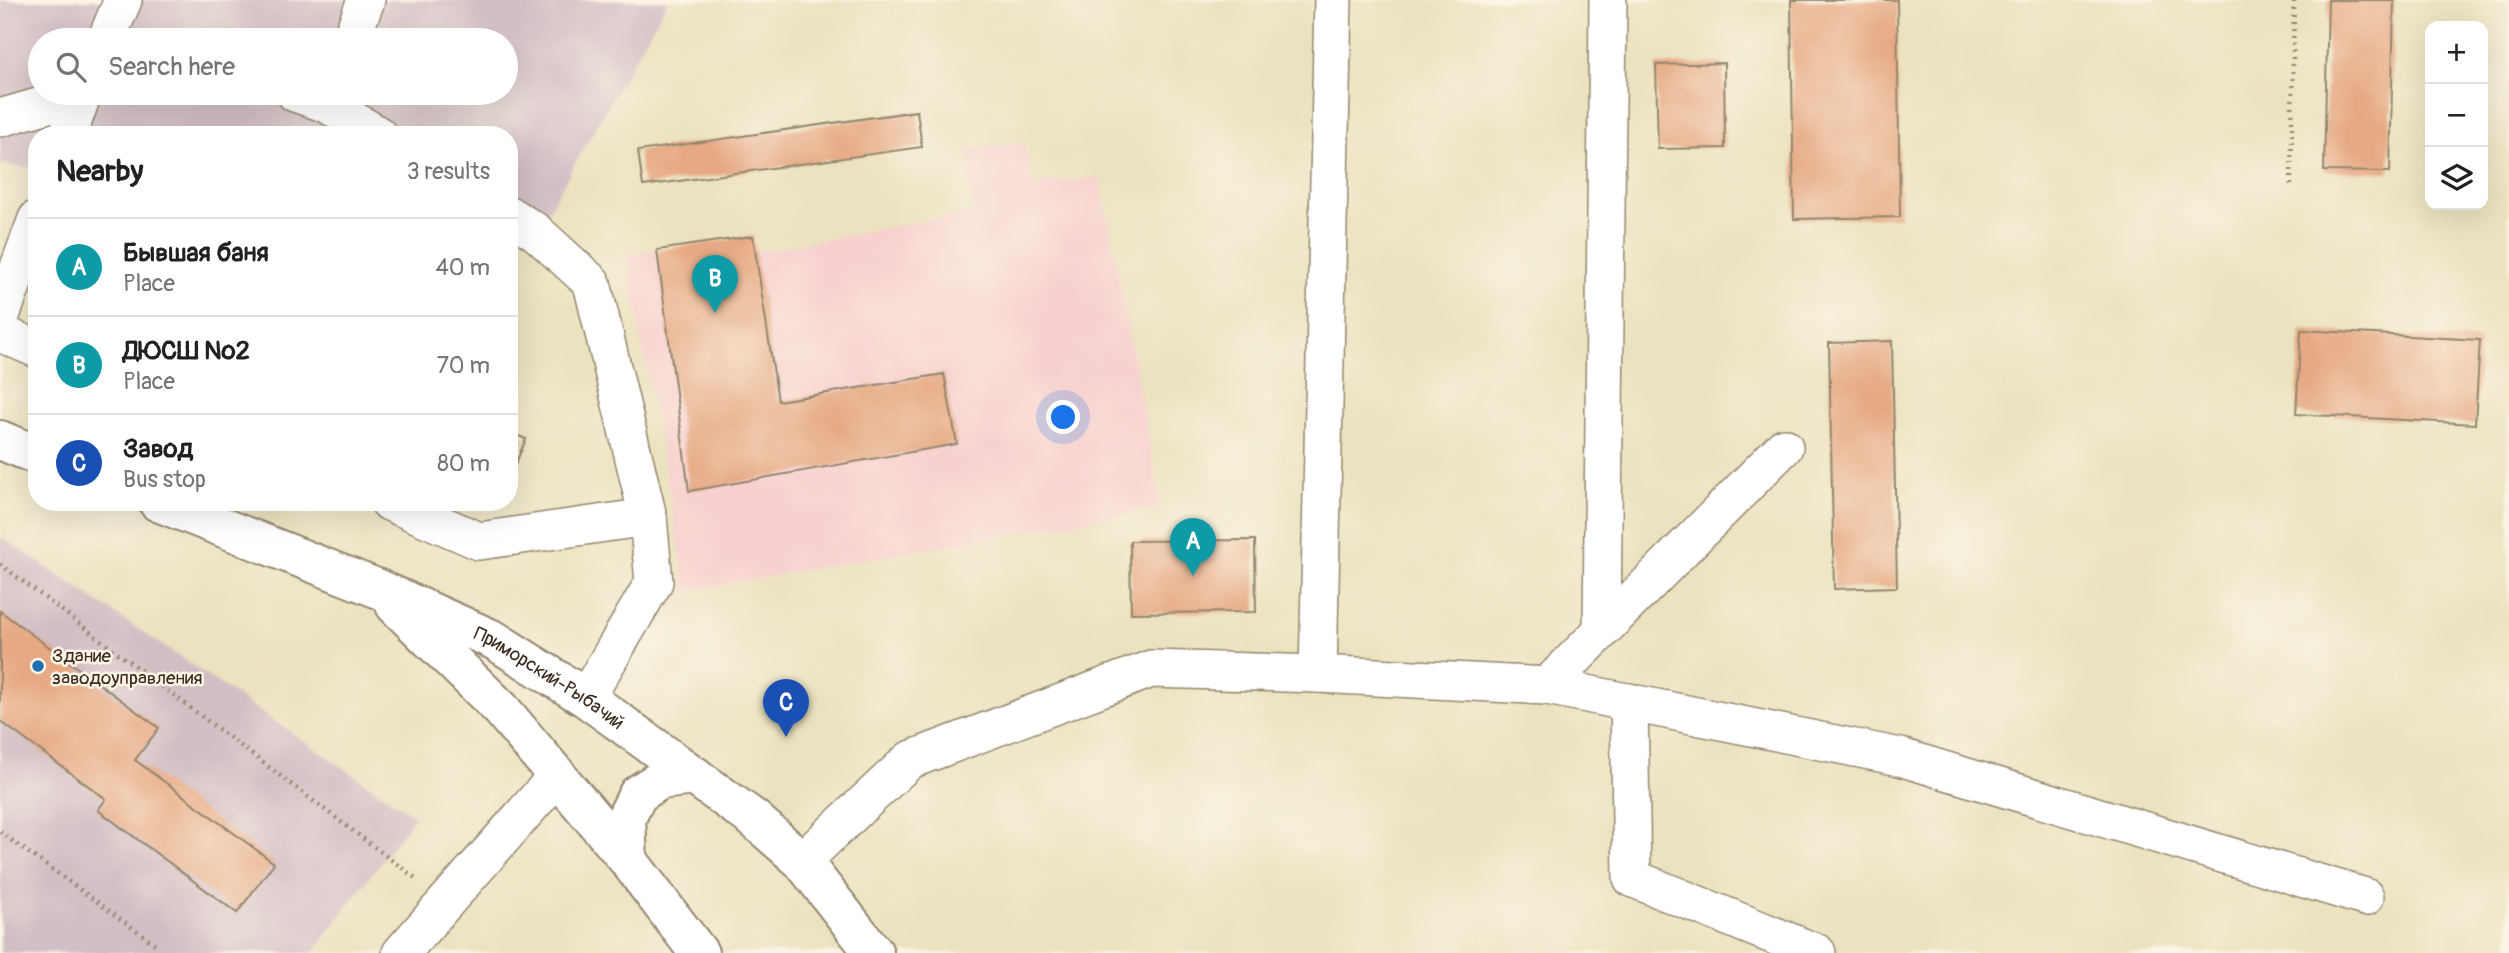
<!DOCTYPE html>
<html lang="en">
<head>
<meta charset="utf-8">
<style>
	:root { --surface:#fff; --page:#f6f6f6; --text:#202124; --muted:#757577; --line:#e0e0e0; --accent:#1f6fb2 }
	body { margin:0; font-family:Pangolin,sans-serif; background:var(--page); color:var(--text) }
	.controls { position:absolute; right:21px; top:21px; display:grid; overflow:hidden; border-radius:14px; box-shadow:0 7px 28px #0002 }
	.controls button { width:63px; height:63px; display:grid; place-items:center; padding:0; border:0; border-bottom:2px solid var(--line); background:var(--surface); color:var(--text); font:35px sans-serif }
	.you { position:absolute; left:1064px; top:418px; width:24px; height:24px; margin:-18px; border:5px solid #fff; border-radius:50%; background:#1a73e8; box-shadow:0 0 0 10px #1a73e833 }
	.badge { display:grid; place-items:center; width:46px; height:46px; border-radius:50%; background:var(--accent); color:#fff; font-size:23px; font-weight:700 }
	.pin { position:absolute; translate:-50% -58px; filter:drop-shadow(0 2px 4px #0008) }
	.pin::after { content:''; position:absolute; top:37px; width:24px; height:21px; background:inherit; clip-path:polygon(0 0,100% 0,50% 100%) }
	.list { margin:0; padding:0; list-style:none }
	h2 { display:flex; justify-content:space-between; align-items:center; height:91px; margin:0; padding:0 28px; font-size:30px }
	h2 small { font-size:23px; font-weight:400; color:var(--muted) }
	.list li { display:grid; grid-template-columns:46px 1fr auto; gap:21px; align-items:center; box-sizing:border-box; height:98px; padding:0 28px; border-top:2px solid var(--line) }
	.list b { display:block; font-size:26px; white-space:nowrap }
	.list p { margin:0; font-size:23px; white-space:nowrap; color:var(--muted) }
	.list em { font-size:23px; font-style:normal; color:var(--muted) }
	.icon { flex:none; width:38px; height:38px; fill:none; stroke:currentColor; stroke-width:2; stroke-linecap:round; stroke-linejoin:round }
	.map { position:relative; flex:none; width:2509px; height:953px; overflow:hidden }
	.search { position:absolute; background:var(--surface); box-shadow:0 7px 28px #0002; left:28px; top:28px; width:490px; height:77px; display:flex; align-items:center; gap:18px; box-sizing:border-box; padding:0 24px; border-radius:38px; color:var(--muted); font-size:26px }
	.panel { position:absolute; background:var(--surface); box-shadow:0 7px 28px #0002; left:28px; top:126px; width:490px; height:385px; border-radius:28px }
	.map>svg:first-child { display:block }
	.built { fill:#f7d0cf }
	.industrial { fill:#d2bec5; fill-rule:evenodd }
	.building { fill:#e6a983 }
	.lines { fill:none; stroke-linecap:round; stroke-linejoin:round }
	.minor-casing { stroke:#93866e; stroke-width:40 }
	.major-casing { stroke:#93866e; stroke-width:42 }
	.path { stroke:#93866e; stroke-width:4.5; stroke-dasharray:2 5; stroke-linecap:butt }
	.minor { stroke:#fff; stroke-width:37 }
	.major { stroke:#fff; stroke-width:38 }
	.poi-dot { fill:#1f6fb2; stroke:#fcf5e5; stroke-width:2.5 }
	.labels { text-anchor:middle; stroke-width:5; stroke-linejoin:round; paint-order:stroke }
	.poi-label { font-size:19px; fill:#3b2a1e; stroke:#fcf5e5; text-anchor:start }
	.street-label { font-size:19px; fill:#3b2a1e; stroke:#fcf5e5 }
</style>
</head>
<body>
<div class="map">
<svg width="2509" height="953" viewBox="0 0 2509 953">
	<rect width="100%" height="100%" fill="#fcf5e5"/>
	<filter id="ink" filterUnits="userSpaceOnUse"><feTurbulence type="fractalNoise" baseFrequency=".0143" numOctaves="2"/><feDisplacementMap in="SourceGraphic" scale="14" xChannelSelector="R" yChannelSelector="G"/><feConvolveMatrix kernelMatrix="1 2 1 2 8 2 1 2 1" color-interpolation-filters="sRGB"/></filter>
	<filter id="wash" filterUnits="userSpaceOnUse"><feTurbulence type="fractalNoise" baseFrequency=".00686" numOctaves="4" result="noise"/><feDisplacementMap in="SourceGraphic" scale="28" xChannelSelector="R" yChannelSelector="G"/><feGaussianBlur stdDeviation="1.57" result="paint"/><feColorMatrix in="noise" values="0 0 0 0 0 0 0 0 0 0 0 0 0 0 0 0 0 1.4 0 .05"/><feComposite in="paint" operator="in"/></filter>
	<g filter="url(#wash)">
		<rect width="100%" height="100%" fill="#ebe2bf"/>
		<path class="built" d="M1025 144 1030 184 1100 178 1161 507 687 591 626 254 753 236 756 252 973 212 968 149Z"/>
		<g class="industrial">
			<path d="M0 0H668L536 232 509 229V135H37V169L0 164ZM40 40H506V93H40Z"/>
			<path d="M0 536 415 816 313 953H0Z"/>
		</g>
		<g id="blocks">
			<g class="building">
				<path d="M1791 0H1897L1900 217 1794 219Z"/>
				<path d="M2328 0H2394L2390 172 2324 171Z"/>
				<path d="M1724 63 1725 148 1658 149 1656 65Z"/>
				<path d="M917 111 922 147 643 186 638 151Z"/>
				<path d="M753 236 778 401 944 374 957 444 689 491 657 250Z"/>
				<path d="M2301 330 2480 340 2475 424 2296 414Z"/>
				<path d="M1892 341 1897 587 1834 589 1829 343Z"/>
				<path d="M509 432 526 439 509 479Z"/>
				<path d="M1255 540 1256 612 1131 613 1130 541Z"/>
				<path d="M0 611 159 728 135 760 274 863 237 913 98 810 106 799 0 721Z"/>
			</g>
		</g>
	</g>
	<g filter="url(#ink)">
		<use href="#blocks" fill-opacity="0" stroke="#93866e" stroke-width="2"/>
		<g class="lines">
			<defs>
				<g id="minor">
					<path d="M106 40 123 0"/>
					<path d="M351 40 366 0"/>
					<path d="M295 93 327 104 378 135"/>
					<path d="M0 118 83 94"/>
					<path d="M68 135 83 93"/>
					<path d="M509 215 536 232 592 283 648 517 654 582 586 698"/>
					<path d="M0 318 37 219"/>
					<path d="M0 333 37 349"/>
					<path d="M389 502 479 541 648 517"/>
					<path d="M1602 630 1608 0"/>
					<path d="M1318 674 1333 0"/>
					<path d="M1547 686 1784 447"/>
					<path d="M1629 702 1632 878 1817 953"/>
					<path d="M802 861 910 760 1151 669 1318 674 1547 686 1900 757 2365 897"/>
					<path d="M401 953 558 775"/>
				</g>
				<g id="major">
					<path d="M0 440 37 455"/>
					<path id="s1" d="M158 502 379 589 494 640 586 698 754 819 802 861 874 953"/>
					<path d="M395 605 501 709 628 860 699 953"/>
					<path d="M628 860 626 818 638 794 660 780 695 776"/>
				</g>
			</defs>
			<use href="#minor" class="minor-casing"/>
			<use href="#major" class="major-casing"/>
			<g class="path">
				<path d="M2291 185 2294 0"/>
				<path d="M0 564 418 880"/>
				<path d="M0 832 158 946"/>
			</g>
			<use href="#minor" class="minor"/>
			<use href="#major" class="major"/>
		</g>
	</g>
	<circle class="poi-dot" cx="38" cy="666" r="7"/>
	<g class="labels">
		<g class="poi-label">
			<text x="52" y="662">Здание<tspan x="52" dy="22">заводоуправления</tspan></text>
		</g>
		<g class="street-label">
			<text dy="7" stroke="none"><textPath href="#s1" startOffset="430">Приморский-Рыбачий</textPath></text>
		</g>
	</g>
</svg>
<div class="controls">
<button>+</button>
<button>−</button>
<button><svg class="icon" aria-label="layers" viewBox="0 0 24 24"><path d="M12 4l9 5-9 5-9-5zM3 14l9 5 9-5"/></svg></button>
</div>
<div class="you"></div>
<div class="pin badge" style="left:1193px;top:576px;background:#0f9aa8">A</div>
<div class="pin badge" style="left:715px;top:313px;background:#0f9aa8">B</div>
<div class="pin badge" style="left:786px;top:737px;background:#1a4fb4">C</div>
<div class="search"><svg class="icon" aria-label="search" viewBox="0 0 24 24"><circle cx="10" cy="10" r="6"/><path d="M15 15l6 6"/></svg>Search here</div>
<section class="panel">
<h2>Nearby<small>3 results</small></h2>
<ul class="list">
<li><span class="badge" style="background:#0f9aa8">A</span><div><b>Бывшая баня</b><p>Place</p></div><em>40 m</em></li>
<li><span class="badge" style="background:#0f9aa8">B</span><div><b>ДЮСШ №2</b><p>Place</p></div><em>70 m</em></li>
<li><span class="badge" style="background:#1a4fb4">C</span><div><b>Завод</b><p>Bus stop</p></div><em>80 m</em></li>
</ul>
</section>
</div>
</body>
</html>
